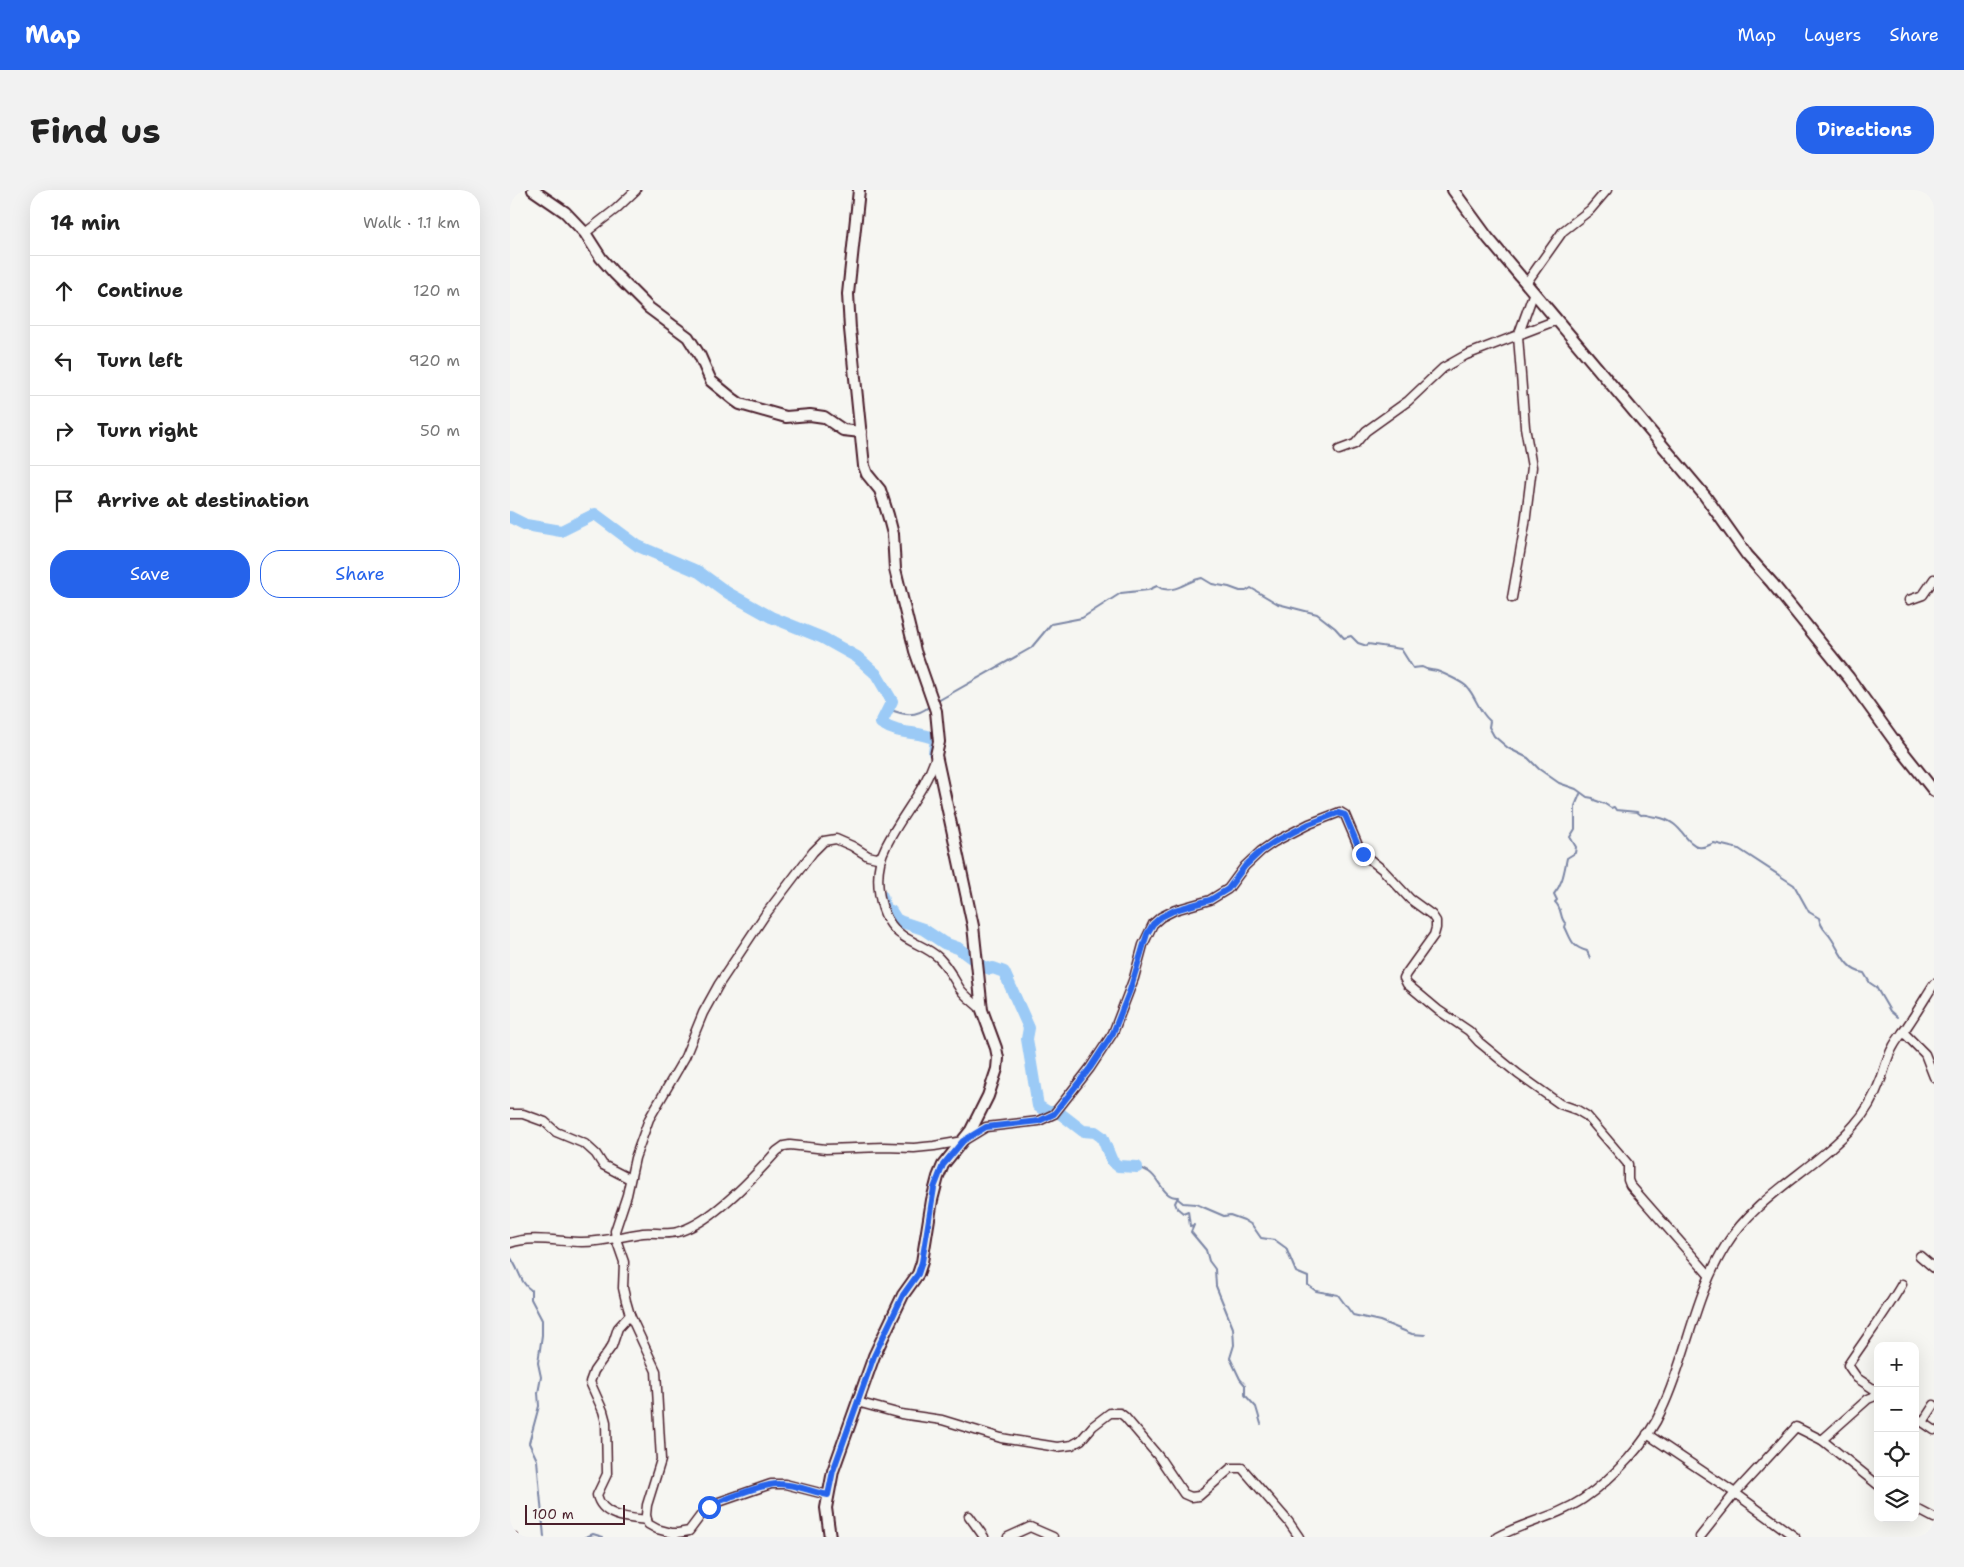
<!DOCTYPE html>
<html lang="en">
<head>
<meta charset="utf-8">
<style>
	:root { --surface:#fff; --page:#f2f2f2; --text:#222; --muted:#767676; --line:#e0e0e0; --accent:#2563eb }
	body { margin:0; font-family:"Shantell Sans",sans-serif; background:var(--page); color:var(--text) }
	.controls { position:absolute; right:15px; bottom:15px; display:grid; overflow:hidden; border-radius:10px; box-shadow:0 5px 20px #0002 }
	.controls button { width:45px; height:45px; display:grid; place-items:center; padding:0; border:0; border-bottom:1px solid var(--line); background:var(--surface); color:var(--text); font:25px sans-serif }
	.scale { position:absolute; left:15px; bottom:12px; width:100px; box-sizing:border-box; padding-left:5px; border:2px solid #4a1f2b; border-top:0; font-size:14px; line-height:18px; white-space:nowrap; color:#4a1f2b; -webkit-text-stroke:4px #f6f6f2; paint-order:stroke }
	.stop { position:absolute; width:15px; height:15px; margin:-11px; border:4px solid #2563eb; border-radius:50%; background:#fff }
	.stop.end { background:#2563eb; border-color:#fff; box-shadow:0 1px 5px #0008 }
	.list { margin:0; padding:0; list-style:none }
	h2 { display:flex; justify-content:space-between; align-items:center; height:65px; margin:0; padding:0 20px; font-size:21px }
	h2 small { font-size:16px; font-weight:400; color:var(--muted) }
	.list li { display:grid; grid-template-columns:32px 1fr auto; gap:15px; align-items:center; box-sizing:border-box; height:70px; padding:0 20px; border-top:1px solid var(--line) }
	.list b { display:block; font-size:19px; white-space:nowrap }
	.list em { font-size:16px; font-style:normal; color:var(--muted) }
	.actions { display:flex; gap:10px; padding:15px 20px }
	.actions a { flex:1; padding:11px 0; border:1px solid var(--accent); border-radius:20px; text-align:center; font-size:18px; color:var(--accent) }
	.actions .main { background:var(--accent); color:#fff }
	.icon { flex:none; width:28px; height:28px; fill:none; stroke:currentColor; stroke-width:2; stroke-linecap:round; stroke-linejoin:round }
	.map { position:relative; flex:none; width:1424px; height:1347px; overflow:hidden; border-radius:20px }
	header { display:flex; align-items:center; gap:30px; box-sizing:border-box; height:70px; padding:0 25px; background:var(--accent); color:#fff }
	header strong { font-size:24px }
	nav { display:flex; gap:28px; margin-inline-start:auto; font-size:18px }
	.intro { display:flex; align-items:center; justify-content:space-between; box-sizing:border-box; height:120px; padding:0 30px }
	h1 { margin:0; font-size:35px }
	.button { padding:12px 22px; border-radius:20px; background:var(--accent); color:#fff; font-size:18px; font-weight:700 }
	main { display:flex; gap:30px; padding:0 30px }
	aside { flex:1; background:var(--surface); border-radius:20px; box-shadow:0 5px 20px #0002 }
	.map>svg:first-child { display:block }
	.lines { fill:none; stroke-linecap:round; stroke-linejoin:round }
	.stream { stroke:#7b86a5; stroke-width:2 }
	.river { stroke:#9bcaf6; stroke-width:12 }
	.street-casing { stroke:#4a1f2b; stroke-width:11 }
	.secondary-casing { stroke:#4a1f2b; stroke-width:14 }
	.street { stroke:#f6f6f2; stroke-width:8 }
	.secondary { stroke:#f6f6f2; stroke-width:10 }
	.route { stroke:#2563eb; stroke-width:6 }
</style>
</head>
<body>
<header>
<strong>Map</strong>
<nav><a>Map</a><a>Layers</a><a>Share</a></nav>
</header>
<div class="intro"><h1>Find us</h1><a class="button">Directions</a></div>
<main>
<aside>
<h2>14 min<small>Walk · 1.1 km</small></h2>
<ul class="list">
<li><svg class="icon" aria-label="ahead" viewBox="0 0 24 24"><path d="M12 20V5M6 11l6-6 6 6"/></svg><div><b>Continue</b></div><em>120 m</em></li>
<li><svg class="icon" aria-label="left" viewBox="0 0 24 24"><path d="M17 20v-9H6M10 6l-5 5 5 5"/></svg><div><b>Turn left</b></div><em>920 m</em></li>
<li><svg class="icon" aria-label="right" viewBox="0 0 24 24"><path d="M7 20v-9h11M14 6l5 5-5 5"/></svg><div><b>Turn right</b></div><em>50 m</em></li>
<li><svg class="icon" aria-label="arrive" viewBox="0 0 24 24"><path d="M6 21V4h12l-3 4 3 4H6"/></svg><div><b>Arrive at destination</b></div></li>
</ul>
<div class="actions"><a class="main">Save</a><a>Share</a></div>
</aside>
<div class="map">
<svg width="1424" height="1347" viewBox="0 0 1424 1347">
	<rect width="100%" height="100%" fill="#f6f6f2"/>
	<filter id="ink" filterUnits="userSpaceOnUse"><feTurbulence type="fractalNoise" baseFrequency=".02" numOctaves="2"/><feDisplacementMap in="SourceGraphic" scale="10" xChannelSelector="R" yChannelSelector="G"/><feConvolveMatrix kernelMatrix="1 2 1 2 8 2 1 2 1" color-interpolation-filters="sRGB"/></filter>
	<g filter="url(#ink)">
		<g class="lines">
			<g class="stream">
				<path d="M426 512 521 458 541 434 572 428 611 403 638 400 647 396C649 397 651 399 654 399 667 402 679 390 692 388L702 394 719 397 730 401H736L741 398 768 414 807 424 825 438 834 448 841 446 848 453 857 456 858 454 891 459 903 478 912 477C918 481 921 479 927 481 935 484 950 491 956 496 966 506 968 521 980 531L979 537 984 546 998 558 1018 568 1029 579 1049 593 1066 599 1077 607 1083 608 1084 610 1095 614 1101 618 1104 617 1106 620 1127 622 1131 625C1137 624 1141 627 1147 627 1173 632 1173 652 1189 657 1194 658 1200 655 1204 653L1229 659 1284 695 1299 722 1309 728C1311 739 1316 740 1321 748 1330 761 1336 781 1354 783L1360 793 1366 797 1380 821 1387 827"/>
				<path d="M378 519C394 525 405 528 420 516"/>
				<path d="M1070 604 1065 616V639L1060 647 1066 657 1065 663 1057 668C1054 682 1053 693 1044 704L1047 710 1045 712C1053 719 1049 728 1056 734L1055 737C1062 751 1061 756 1077 761L1080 768"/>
				<path d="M627 977C631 978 636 980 639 982 650 989 653 1008 668 1007L665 1013 667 1018 673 1023 678 1021 680 1036 684 1035 681 1042 696 1060 699 1071 705 1079 706 1096 723 1138 724 1155 720 1168 730 1189 735 1195V1205L746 1217 751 1234"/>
				<path d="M668 1009 673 1013 686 1014 714 1026 720 1025 734 1030 742 1035 751 1048 765 1050 776 1058 786 1082 798 1087V1095L806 1101 828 1105 843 1125 870 1131 902 1144 915 1145"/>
				<path d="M0 1067C9 1078 10 1093 21 1100V1109L32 1130V1145L28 1173 31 1187 28 1203 29 1216 19 1253 27 1270 34 1347"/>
				<path d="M76 1347 83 1344 93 1347"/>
			</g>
			<g class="river">
				<path d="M0 327 16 335 51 341 85 324 128 356 189 382 218 403 261 427 313 448 347 467 366 484 382 511 371 533C391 546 406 540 426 549L424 563"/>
				<path d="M372 706 375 719 381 721 386 729 392 732 413 739 434 753 448 758 472 776 480 779 483 778 494 782 519 838 517 849 528 916 538 922H546L551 924 573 941 585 942 592 947 602 971 608 976 627 977"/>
			</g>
			<defs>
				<g id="street">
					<path d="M75 43 106 19 126 0"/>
					<path d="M1017 92 1053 41 1080 20 1097 0"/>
					<path d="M829 260 845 254 856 241 898 211 933 178 956 165 1047 130"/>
					<path d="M1002 408 1015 334 1022 277 1015 237 1008 146 1024 102"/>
					<path d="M1399 410 1413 405 1424 389"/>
					<path d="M426 567C414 602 392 624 376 656 362 683 367 729 393 746 404 754 419 758 429 768 438 777 443 788 450 799 456 807 465 813 472 820"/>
					<path d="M1393 842 1415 864 1424 887"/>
					<path d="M0 924H13L35 932 46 942 75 954 86 964 93 975 120 989"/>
					<path d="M0 1053C22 1045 50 1052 72 1052 93 1052 112 1046 133 1043 144 1042 156 1045 167 1042 200 1034 244 987 267 961L274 956 280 955 316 959 374 957 404 958 424 956 453 951 476 937 529 931 544 924 580 878 603 843 624 788 633 755 643 734 651 727 665 720 700 710 718 699 735 676 751 661 764 652 799 634 830 622 835 625 849 658 853 664 873 680 900 709 922 725 926 731V738L924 745 896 784 894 788 897 794 928 820 959 841 969 852 1008 884 1050 914 1067 920 1077 926 1118 974V990L1120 995 1199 1085"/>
					<path d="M1410 1066 1424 1078"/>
					<path d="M120 1125 108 1138 102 1156 84 1181 80 1192 93 1221 96 1232 97 1284 87 1305C92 1327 118 1328 137 1330"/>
					<path d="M1368 1202 1347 1188 1338 1175C1356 1148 1376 1122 1392 1094"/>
					<path d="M1368 1205 1358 1209 1312 1250 1368 1295"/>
					<path d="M347 1212 391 1224 432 1230 491 1248 547 1257 562 1255 571 1250 583 1236 600 1223H610L615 1227 649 1267 674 1304 681 1307 689 1306 721 1278H732L778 1331 789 1347"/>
					<path d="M1405 1227 1424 1240"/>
					<path d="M1413 1232 1424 1215"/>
					<path d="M1137 1244 1225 1303 1190 1347"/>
					<path d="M318 1305 275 1294H261L206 1313 194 1321 179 1341 168 1343H162L147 1339 138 1334 136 1325 137 1315 151 1270 146 1181 120 1125 116 1111 113 1098 114 1072 106 1049 105 1041 117 1005 125 968 139 929 175 867 193 823 209 794 255 725 303 662 314 651 326 649 342 656 358 666 367 668 371 666"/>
					<path d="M1405 1318 1424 1328"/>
					<path d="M459 1326 474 1347"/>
					<path d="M0 1346 3 1347"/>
					<path d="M498 1347 520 1337 543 1347"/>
					<path d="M987 1347C1015 1332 1046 1327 1073 1309 1102 1289 1138 1252 1152 1219 1177 1166 1184 1106 1216 1055 1248 1004 1307 978 1345 934 1357 921 1365 905 1371 889 1375 878 1377 867 1383 857 1387 849 1393 843 1398 835 1407 822 1415 808 1424 794"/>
					<path d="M1285 1347 1225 1303 1286 1237 1312 1250"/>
				</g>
				<g id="secondary">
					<path d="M23 0 55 22 75 43 91 68 104 83 139 118 178 147 190 166 201 191 223 209 230 214 276 227 300 225 314 227 333 240 351 242"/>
					<path d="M943 0 978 48 1195 306 1237 365 1262 393 1339 488 1386 553 1424 601"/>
					<path d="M320 1347 316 1318 323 1281 364 1166 393 1105 408 1084 412 1072 422 1010 428 987 433 975 461 940 478 906 487 879 488 868 486 858 472 820 463 736 426 565 429 552 426 521 405 461 385 379 383 344 378 325 370 300 357 284 354 276 340 139 338 104 349 0"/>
				</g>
			</defs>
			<use href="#street" class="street-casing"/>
			<use href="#secondary" class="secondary-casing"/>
			<use href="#street" class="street"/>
			<use href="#secondary" class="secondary"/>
		</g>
	</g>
	<g class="lines" filter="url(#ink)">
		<path class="route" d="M199 1317C210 1310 256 1293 269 1294 285 1294 302 1302 318 1305L323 1281 364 1166 393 1105 408 1084 412 1072 424 998 433 975 453 951 476 937 529 931 544 924 580 878 603 843 620 800 637 744 643 734 651 727 665 720 700 710 718 699 735 676 751 661 764 652 799 634 828 623 835 625 849 658 853 664"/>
	</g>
</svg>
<div class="controls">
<button>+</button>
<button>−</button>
<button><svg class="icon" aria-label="locate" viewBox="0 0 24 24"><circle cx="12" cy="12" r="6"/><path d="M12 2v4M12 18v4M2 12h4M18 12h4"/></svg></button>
<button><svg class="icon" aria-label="layers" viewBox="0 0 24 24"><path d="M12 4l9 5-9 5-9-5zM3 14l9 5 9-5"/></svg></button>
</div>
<div class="scale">100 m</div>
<div class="stop" style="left:199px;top:1317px"></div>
<div class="stop end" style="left:853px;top:664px"></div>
</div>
</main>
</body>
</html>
